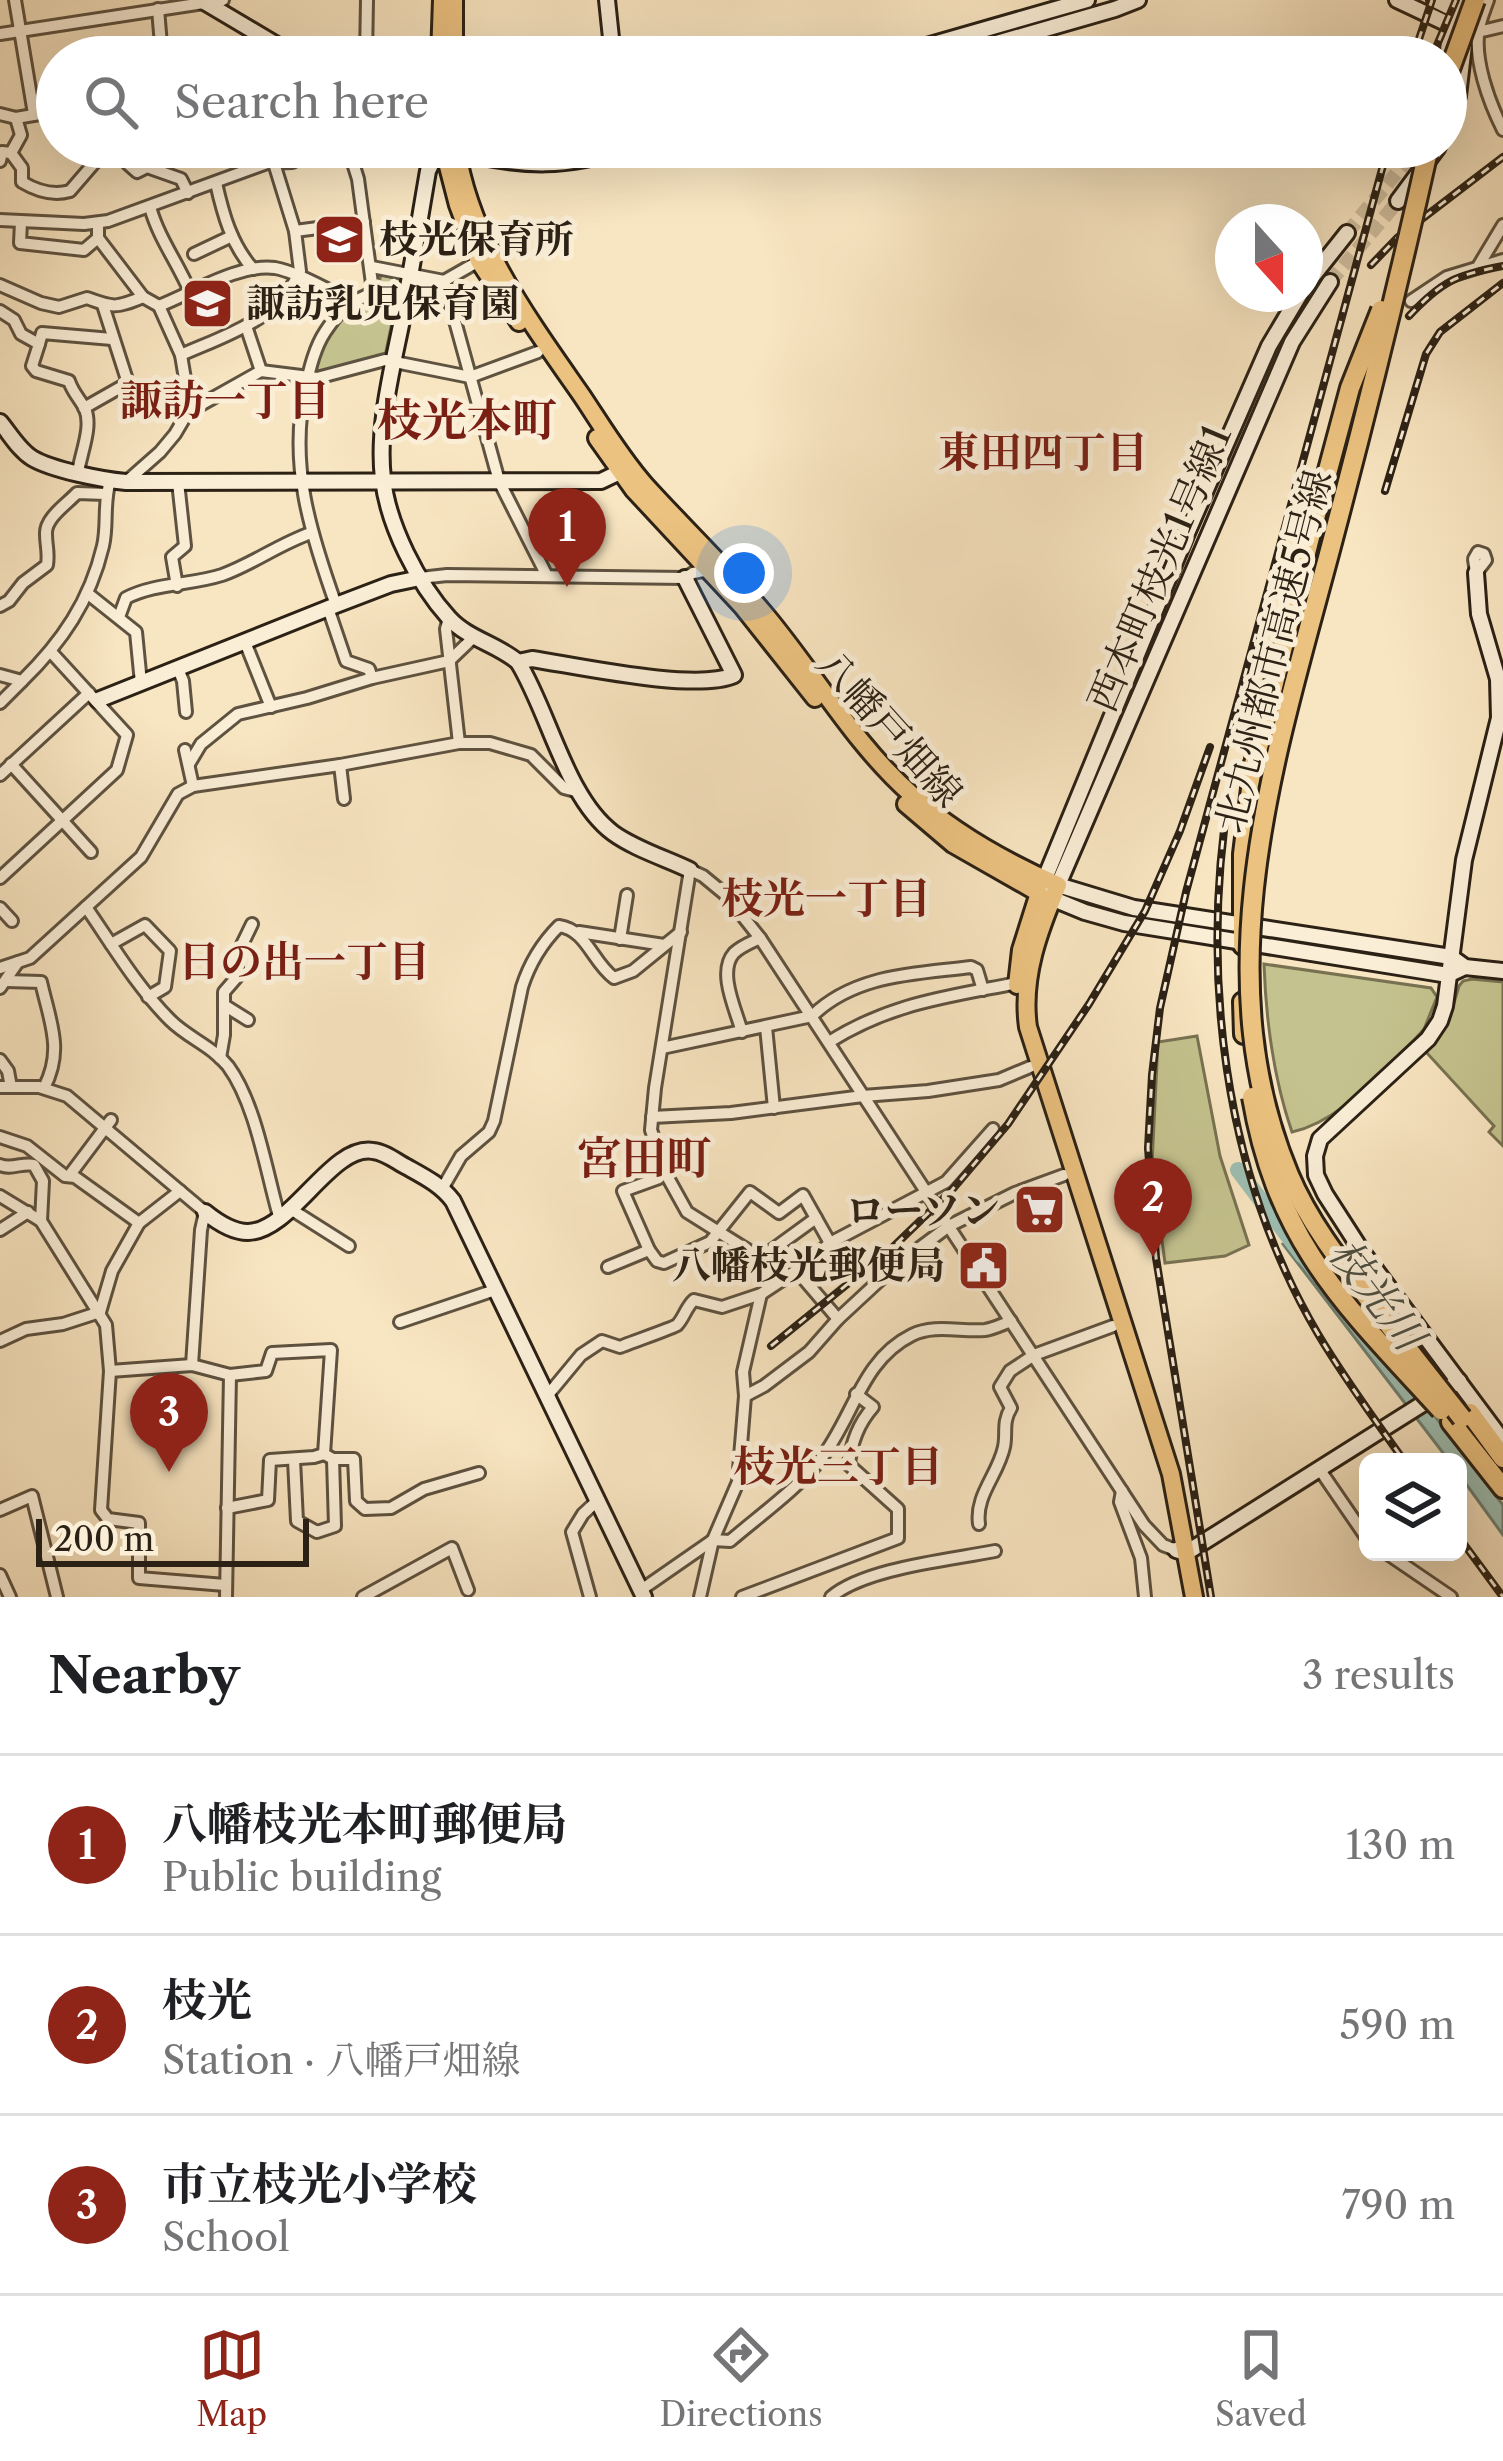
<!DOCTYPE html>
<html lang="en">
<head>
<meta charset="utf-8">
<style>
	:root { --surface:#fff; --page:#f2f2f2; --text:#202124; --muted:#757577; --line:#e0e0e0; --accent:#8f2418 }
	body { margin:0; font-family:"Libre Caslon Text","Noto Serif JP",serif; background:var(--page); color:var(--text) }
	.controls { position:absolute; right:36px; bottom:36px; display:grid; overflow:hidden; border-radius:18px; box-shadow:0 12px 48px #0002 }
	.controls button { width:108px; height:108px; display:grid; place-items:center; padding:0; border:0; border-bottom:3px solid var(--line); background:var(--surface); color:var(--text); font:60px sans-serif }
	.compass { position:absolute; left:1215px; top:204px; width:108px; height:108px; border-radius:50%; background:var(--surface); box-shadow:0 12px 48px #0002; rotate:159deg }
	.scale { position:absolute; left:36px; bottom:30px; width:273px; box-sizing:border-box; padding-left:12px; border:6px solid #2b2115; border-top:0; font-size:33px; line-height:42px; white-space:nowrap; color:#2b2115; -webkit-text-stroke:9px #faeed7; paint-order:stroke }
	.you { position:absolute; left:744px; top:573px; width:42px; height:42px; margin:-30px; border:9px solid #fff; border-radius:50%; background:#1a73e8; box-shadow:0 0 0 18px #1a73e833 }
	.badge { display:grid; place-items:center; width:78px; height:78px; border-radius:50%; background:var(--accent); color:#fff; font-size:39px; font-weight:700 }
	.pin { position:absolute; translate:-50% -99px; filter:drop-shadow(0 3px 6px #0008) }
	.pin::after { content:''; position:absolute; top:63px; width:42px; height:36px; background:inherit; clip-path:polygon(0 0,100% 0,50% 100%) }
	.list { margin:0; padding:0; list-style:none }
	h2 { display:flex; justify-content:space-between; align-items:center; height:156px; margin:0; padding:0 48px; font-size:51px }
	h2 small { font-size:39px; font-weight:400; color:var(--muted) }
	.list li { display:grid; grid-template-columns:78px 1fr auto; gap:36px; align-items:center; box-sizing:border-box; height:180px; padding:0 48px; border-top:3px solid var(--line) }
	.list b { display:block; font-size:45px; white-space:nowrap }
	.list p { margin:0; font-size:39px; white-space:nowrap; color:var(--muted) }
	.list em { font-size:39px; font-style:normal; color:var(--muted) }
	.icon { flex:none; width:66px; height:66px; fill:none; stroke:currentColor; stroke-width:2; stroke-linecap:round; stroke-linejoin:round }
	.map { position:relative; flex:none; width:1503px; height:1597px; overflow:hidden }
	.search { position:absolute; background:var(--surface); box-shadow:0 12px 48px #0002; left:36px; right:36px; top:36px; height:132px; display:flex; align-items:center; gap:30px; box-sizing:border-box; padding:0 42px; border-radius:66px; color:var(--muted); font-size:45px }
	.sheet { height:696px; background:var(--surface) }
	nav { display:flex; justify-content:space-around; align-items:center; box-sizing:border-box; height:168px; border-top:3px solid var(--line); background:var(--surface); font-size:33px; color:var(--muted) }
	nav a { display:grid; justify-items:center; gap:6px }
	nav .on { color:var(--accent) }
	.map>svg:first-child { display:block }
	.green { fill:#c4c28e; stroke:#787252; stroke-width:3 }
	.water { fill:#9dbfb3; stroke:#6f8074; stroke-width:3 }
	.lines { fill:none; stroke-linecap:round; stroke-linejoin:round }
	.river { stroke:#9dbfb3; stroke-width:16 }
	.secondary-tunnel { stroke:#cfbe9f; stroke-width:14; stroke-dasharray:14 7; stroke-linecap:butt }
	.street-casing { stroke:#5e5240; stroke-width:16 }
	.secondary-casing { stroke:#2b2115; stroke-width:20 }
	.primary-casing { stroke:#2b2115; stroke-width:22 }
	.highway-casing { stroke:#2b2115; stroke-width:24 }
	.street { stroke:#faeed7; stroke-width:10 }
	.secondary { stroke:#faeed7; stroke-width:14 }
	.primary { stroke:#ecc280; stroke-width:16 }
	.highway { stroke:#ecc280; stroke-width:18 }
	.rail-casing { stroke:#2b2115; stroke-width:8 }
	.rail { stroke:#faeed7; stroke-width:3; stroke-dasharray:9; stroke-linecap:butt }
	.highway-bridge-casing { stroke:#2b2115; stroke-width:24; stroke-linecap:butt }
	.highway-bridge { stroke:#ecc280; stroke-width:18 }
	.labels { text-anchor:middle; stroke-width:10; stroke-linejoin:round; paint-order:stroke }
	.poi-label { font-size:39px; font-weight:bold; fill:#2b2115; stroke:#faeed7; text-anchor:start }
	.street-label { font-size:39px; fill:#2b2115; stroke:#faeed7 }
	.neighbourhood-label { font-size:42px; font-weight:bold; fill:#7a1f14; stroke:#faeed7 }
	.water-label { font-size:42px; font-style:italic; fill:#4d5044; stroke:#faeed7 }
	.quarter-label { font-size:45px; font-weight:bold; fill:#7a1f14; stroke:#faeed7 }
</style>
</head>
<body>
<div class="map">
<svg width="1503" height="1597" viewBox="0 0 1503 1597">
	<rect width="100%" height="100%" fill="#f8e5c1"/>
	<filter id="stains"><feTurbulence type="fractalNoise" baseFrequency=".00167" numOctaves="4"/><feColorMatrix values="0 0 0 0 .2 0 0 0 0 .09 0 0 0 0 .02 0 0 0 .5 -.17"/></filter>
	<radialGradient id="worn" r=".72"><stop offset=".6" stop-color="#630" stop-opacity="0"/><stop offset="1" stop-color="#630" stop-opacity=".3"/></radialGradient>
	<g class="green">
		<path d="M381 275 401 279 385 356 323 373 317 370 316 367C328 329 337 313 374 300Z"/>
		<path d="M1264 964 1431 988 1437 997 1424 1029 1415 1039C1378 1073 1342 1121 1292 1132 1273 1077 1266 1021 1264 964Z"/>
		<path d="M1472 979 1503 982V1146L1489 1132 1494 1126 1426 1052 1449 1020 1459 986 1463 981Z"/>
		<path d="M1197 1036 1220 1156 1249 1245 1225 1256 1165 1263 1152 1164 1158 1042Z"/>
	</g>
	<path class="water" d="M1296 1235 1503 1505V1535L1458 1473V1462H1450L1283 1244Z"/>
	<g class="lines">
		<path class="river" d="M1238 1170 1303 1256"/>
		<g class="secondary-tunnel">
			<path d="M1347 233 1418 147"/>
			<path d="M1330 282 1398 201"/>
		</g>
		<defs>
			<g id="street">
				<path d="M15 0 34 114"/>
				<path d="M1488 0C1485 9 1481 18 1479 28 1473 59 1489 102 1503 130"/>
				<path d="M158 9 162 57"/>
				<path d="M1478 32 1503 26"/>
				<path d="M0 34 223 0"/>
				<path d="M139 57 161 49"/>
				<path d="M366 57 367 0"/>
				<path d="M0 114 16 118 57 111"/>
				<path d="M130 147 133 154 128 164 137 172 147 167 181 179 188 193"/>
				<path d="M11 153 22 168V182C37 191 53 196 70 191L108 147"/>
				<path d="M0 161 2 152 11 153 21 135 16 118"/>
				<path d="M147 167 170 147"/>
				<path d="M216 183C223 214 231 244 253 269"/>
				<path d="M150 207C159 239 178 263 191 294"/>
				<path d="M0 220 84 224 108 221 267 163 292 162 322 147"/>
				<path d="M21 222 20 243 84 250 98 238"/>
				<path d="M98 223V238L143 297 159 306 181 355 185 379 202 402"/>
				<path d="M295 231 364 222"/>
				<path d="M194 254 232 236"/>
				<path d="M1479 265 1503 225"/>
				<path d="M372 267 444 281 499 481 547 576"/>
				<path d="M444 281 479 261"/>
				<path d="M0 285 41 303 59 307 87 298C114 308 116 308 143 297"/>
				<path d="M1411 301 1447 277 1503 260"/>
				<path d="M159 306C192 293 240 263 275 268 297 272 323 288 344 297L352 303"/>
				<path d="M0 311 14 320 21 334 39 344 32 366 36 371 69 381C73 393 80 399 85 409 93 427 80 455 78 473"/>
				<path d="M246 326 261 371"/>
				<path d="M39 344 42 333 112 339"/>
				<path d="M181 355C226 335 279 320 300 271L295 231 269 147"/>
				<path d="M84 408 128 383 103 305"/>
				<path d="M126 482 160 452 175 434 188 412 261 371 317 378 385 360 470 377 538 352"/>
				<path d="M1478 552 1484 554 1486 560 1476 573 1474 559Z"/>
				<path d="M420 578 447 575 685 578 693 573 709 570"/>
				<path d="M177 586 172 557 185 546 178 482"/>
				<path d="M87 593 136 632 141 683"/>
				<path d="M336 605C310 532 288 463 306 385 310 368 315 347 325 332 331 323 340 310 349 304 358 298 366 298 373 291L358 179 348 147"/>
				<path d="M0 606 9 601 23 583 47 565C49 552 46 546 46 534 45 518 67 504 77 493L106 494"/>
				<path d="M328 608 346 661 369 669 372 678"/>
				<path d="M119 617 126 598C155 583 191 585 222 575 253 564 279 544 311 533"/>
				<path d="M449 618 446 629 459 743"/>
				<path d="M245 642 271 707"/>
				<path d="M178 669 183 681 186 712"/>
				<path d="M0 675 22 681C62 642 90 601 103 546 108 525 103 502 110 481"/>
				<path d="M0 703 22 681"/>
				<path d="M185 750 193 786"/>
				<path d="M11 764 91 852"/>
				<path d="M189 764 201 744 238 714 307 698 372 678 449 661 474 637"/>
				<path d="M340 765 344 799"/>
				<path d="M0 775 89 693"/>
				<path d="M0 878 117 770 127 735 51 652"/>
				<path d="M86 907C113 946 137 987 170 1020 188 1038 212 1046 228 1066 256 1104 266 1171 279 1216"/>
				<path d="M0 908 12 921"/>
				<path d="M579 932 664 945"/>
				<path d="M620 939 627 895"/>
				<path d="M111 944 145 925 170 951 165 987 148 997"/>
				<path d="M0 968 30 958 141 857 178 794 193 786 340 765 459 743H490L531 755 564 788 579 792"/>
				<path d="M7 981 41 982C50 1022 64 1050 44 1088"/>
				<path d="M0 988 18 962"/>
				<path d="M224 1005 248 1020"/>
				<path d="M766 1027 774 1108"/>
				<path d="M742 1032C736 1010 717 972 734 953 741 946 752 942 760 938"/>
				<path d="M829 1042C891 1003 947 997 1017 983"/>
				<path d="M662 1048 812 1016C855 974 915 974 971 967L977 970 983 990"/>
				<path d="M220 1058 224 1035V992L237 977V955L252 924"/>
				<path d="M0 1060 8 1071 11 1087"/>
				<path d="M0 1087H39L67 1096 205 1212 201 1230 192 1365"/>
				<path d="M652 1117 731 1113 863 1096 928 1091 999 1080 1030 1067"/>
				<path d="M0 1137 27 1146 65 1176 75 1177 139 1223"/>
				<path d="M0 1165C11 1170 23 1162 34 1165L43 1181 41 1221"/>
				<path d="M69 1176 111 1120"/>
				<path d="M442 1189 461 1156 489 1132 494 1121 522 987C530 962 541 944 559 926 587 930 592 962 614 978L633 971 681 932"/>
				<path d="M0 1196 41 1221 106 1325 110 1371 101 1510 108 1519 139 1523V1578L225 1585"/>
				<path d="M289 1208 349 1246"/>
				<path d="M0 1230 28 1212"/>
				<path d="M649 1250 657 1261 664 1263 710 1242 750 1192 779 1213 803 1195 830 1243"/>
				<path d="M761 1258 816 1218"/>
				<path d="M608 1267 649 1250 623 1191 659 1178 652 1161 655 1145"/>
				<path d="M797 1271 838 1319"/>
				<path d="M789 1276 687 1212 667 1176 651 1130 655 1088 690 870 703 876 726 895 760 938 1144 1525 1163 1545 1176 1550"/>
				<path d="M100 1312 112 1271 139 1223 180 1191"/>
				<path d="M400 1322 495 1290"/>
				<path d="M0 1341 26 1329 63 1324 100 1312"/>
				<path d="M110 1371 192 1365 230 1375 266 1371 272 1353 331 1350 324 1454"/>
				<path d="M547 1396 581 1355 602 1341 620 1347C629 1343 673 1328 677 1325 684 1318 686 1307 694 1300L722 1307 761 1294 808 1263 830 1243 946 1182 993 1129"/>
				<path d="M745 1396 764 1386 809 1352 838 1319 894 1267 949 1226 1015 1193 1064 1175"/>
				<path d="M294 1460 297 1521 317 1532 335 1526 333 1459"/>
				<path d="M1320 1470 1368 1540"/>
				<path d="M1122 1491 1120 1502 1141 1558 1145 1597"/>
				<path d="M227 1508 268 1500 270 1460 314 1457 324 1454 333 1459H354L356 1501 365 1509 391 1508 424 1489 479 1473"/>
				<path d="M0 1510 32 1496 57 1597"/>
				<path d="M979 1524C975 1495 998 1475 1004 1447 1007 1433 1002 1422 1011 1408L1000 1387 1010 1371 1034 1355 1113 1326"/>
				<path d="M1385 1552 1451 1597"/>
				<path d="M0 1575 10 1597"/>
				<path d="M641 1590 713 1540 730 1541C758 1517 798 1488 820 1460 853 1419 861 1360 912 1335 934 1324 961 1332 985 1330 993 1329 1003 1324 1011 1321"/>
				<path d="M226 1597 230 1375"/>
				<path d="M363 1597 452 1548 468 1590"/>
				<path d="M590 1597 572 1532 583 1514 597 1501"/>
				<path d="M700 1597 713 1540 738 1482 745 1396 743 1372 761 1294"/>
				<path d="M742 1597 898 1538V1509L849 1465C851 1443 858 1424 873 1407L856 1394"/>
				<path d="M831 1597C865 1568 950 1560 995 1551"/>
			</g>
			<g id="secondary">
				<path d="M201 0 297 57"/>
				<path d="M607 0 613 57"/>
				<path d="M1397 0 1450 25H1456"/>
				<path d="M1435 0 1455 10 1460 16"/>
				<path d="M888 57 1087 0"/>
				<path d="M948 57 1115 9 1138 0"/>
				<path d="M1447 65 1450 25 1459 0"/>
				<path d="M1446 130 1458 96 1464 45"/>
				<path d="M439 147 428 171C419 223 411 274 401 325 391 374 377 429 383 479 388 525 418 584 449 618 468 639 497 644 518 662 549 712 566 798 613 833 635 849 665 858 690 870"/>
				<path d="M516 147H554"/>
				<path d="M451 148 456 152C530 167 561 169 634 147"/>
				<path d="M1398 201 1438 147"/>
				<path d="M1330 282 1292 342 1058 885 1134 908 1451 957 1465 967 1503 971"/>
				<path d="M1305 286 1347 233"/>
				<path d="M1300 294 1269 346 1187 533 1039 893 1085 912 1124 923 1448 975 1465 967"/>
				<path d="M0 422C10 434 19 450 32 458 52 470 103 480 126 482L601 481 626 469"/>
				<path d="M1476 573 1479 614 1498 679 1499 718 1464 860 1445 1006 1440 1021 1428 1039 1320 1139 1315 1156 1316 1175 1325 1194 1363 1253 1503 1441"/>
				<path d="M518 662 532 659C578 666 696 692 734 675L685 578"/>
				<path d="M98 700 336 605 391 584 420 578"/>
				<path d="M205 1212C216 1221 232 1232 248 1232 292 1231 331 1144 373 1151 385 1152 397 1162 407 1167 425 1177 441 1185 453 1201L644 1597"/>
				<path d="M1176 1550 1186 1553 1459 1381"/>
			</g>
			<g id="primary">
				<path d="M440 57 442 0"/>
				<path d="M454 57V0"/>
				<path d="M443 147 458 205 479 261 519 322"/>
				<path d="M456 147C470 241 529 320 582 396 602 426 621 458 645 485 684 528 726 568 763 612 814 672 852 742 912 795 955 834 1006 862 1058 885 1039 930 1021 977 1028 1027L1171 1474 1194 1597"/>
				<path d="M597 438 634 490 742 606 815 698"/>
				<path d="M906 804 953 844 1039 893 1021 950 1017 985"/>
			</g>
			<g id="highway">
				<path d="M1243 945V854L1254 764"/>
				<path d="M1243 1002 1244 1034"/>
				<path d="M1470 1413 1503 1458"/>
				<path d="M1451 1422 1503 1488"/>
			</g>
		</defs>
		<use href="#street" class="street-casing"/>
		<use href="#secondary" class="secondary-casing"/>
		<use href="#primary" class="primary-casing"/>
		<use href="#highway" class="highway-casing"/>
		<use href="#street" class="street"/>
		<use href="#secondary" class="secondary"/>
		<use href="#primary" class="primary"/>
		<use href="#highway" class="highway"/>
		<defs>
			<g id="rail">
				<path d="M1413 57 1432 0"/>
				<path d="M1432 57 1456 0"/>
				<path d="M1371 265 1397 238 1503 157"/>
				<path d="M1409 316C1442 281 1456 275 1503 266"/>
				<path d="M1385 491 1426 354 1440 332 1503 283"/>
				<path d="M1230 787C1200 971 1222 1171 1318 1334 1344 1378 1375 1420 1405 1462"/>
				<path d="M771 1346 892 1248 952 1190 1008 1124 1089 1004 1145 911 1180 831 1210 747"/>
				<path d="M1458 1536 1503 1597"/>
				<path d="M1211 1597 1156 1258 1148 1148 1152 1075 1160 1008 1186 892 1388 147"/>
			</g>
		</defs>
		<use href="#rail" class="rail-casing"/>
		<use href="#rail" class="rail"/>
		<defs>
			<g id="highway-bridge">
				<path d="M1446 80 1475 0"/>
				<path d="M1429 147C1400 277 1368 406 1334 535 1280 741 1201 966 1289 1175 1310 1225 1345 1268 1378 1311 1406 1347 1434 1382 1462 1418"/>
				<path d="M1254 764 1309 541 1350 388 1381 310"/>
				<path d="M1252 1097C1277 1243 1345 1305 1441 1410"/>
			</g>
		</defs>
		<use href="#highway-bridge" class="highway-bridge-casing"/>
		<use href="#highway-bridge" class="highway-bridge"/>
	</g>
	<defs>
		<symbol id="school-square" viewBox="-11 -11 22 22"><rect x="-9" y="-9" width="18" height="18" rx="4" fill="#8f2418" stroke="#faeed7"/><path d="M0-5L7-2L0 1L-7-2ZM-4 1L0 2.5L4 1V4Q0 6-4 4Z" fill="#fff"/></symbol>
		<symbol id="supermarket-square" viewBox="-11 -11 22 22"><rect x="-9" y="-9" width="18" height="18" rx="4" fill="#8f2418" stroke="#faeed7"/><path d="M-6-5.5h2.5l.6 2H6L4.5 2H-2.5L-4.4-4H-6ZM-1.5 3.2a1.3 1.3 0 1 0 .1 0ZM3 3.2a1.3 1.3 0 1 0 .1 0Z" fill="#fff"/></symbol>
		<symbol id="civic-square" viewBox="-11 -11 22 22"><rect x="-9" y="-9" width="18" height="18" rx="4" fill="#8f2418" stroke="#faeed7"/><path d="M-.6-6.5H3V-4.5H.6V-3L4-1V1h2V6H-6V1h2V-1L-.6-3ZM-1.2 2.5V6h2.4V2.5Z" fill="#fff"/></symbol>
	</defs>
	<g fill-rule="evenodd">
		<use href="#school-square" x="310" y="210" width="59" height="59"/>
		<use href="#school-square" x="178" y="274" width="59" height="59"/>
		<use href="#supermarket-square" x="1010" y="1180" width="59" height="59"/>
		<use href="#civic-square" x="954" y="1236" width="59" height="59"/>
	</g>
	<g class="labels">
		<g class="poi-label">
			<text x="379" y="253">枝光保育所</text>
			<text x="246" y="317">諏訪乳児保育園</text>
			<text x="1000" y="1224" text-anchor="end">ローソン</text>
			<text x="945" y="1279" text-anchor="end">八幡枝光郵便局</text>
		</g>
		<g class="street-label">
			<text transform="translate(1159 568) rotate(-67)" y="14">西本町枝光1号線1</text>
			<text transform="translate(1273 651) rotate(-76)" y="14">北九州都市高速5号線</text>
			<text transform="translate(890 728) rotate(48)" y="14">八幡戸畑線</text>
		</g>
		<g class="neighbourhood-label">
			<text x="225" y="415">諏訪一丁目</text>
			<text x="1043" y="467">東田四丁目</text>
			<text x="826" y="913">枝光一丁目</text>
			<text x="304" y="976">日の出一丁目</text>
			<text x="838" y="1481">枝光三丁目</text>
		</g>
		<g class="water-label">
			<text transform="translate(1377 1294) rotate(53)" y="15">枝光川</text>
		</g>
		<g class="quarter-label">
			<text x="467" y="436">枝光本町</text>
			<text x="644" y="1174">宮田町</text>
		</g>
	</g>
	<rect width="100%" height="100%" filter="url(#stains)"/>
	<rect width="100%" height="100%" fill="url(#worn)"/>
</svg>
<div class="controls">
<button><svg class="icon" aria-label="layers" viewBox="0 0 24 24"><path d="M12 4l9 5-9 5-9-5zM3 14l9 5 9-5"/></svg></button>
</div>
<svg class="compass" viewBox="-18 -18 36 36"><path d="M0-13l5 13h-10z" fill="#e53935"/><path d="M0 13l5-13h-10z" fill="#757577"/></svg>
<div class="scale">200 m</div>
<div class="you"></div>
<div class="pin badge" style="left:567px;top:587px">1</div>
<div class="pin badge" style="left:1153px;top:1257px">2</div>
<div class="pin badge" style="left:169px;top:1472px">3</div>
<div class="search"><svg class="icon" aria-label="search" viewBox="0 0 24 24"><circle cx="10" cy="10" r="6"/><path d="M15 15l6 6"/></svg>Search here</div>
</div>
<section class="sheet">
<h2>Nearby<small>3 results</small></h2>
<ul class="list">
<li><span class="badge">1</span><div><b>八幡枝光本町郵便局</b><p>Public building</p></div><em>130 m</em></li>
<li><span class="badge">2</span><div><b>枝光</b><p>Station · 八幡戸畑線</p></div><em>590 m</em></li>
<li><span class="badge">3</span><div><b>市立枝光小学校</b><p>School</p></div><em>790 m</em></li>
</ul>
</section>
<nav>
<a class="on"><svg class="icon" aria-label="map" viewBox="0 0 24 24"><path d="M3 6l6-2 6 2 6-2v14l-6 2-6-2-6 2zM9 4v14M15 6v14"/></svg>Map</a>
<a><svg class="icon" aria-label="directions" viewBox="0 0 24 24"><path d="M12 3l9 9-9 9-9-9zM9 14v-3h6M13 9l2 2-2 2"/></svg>Directions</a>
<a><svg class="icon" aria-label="saved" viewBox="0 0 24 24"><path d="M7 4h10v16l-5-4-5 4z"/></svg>Saved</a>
</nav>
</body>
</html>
